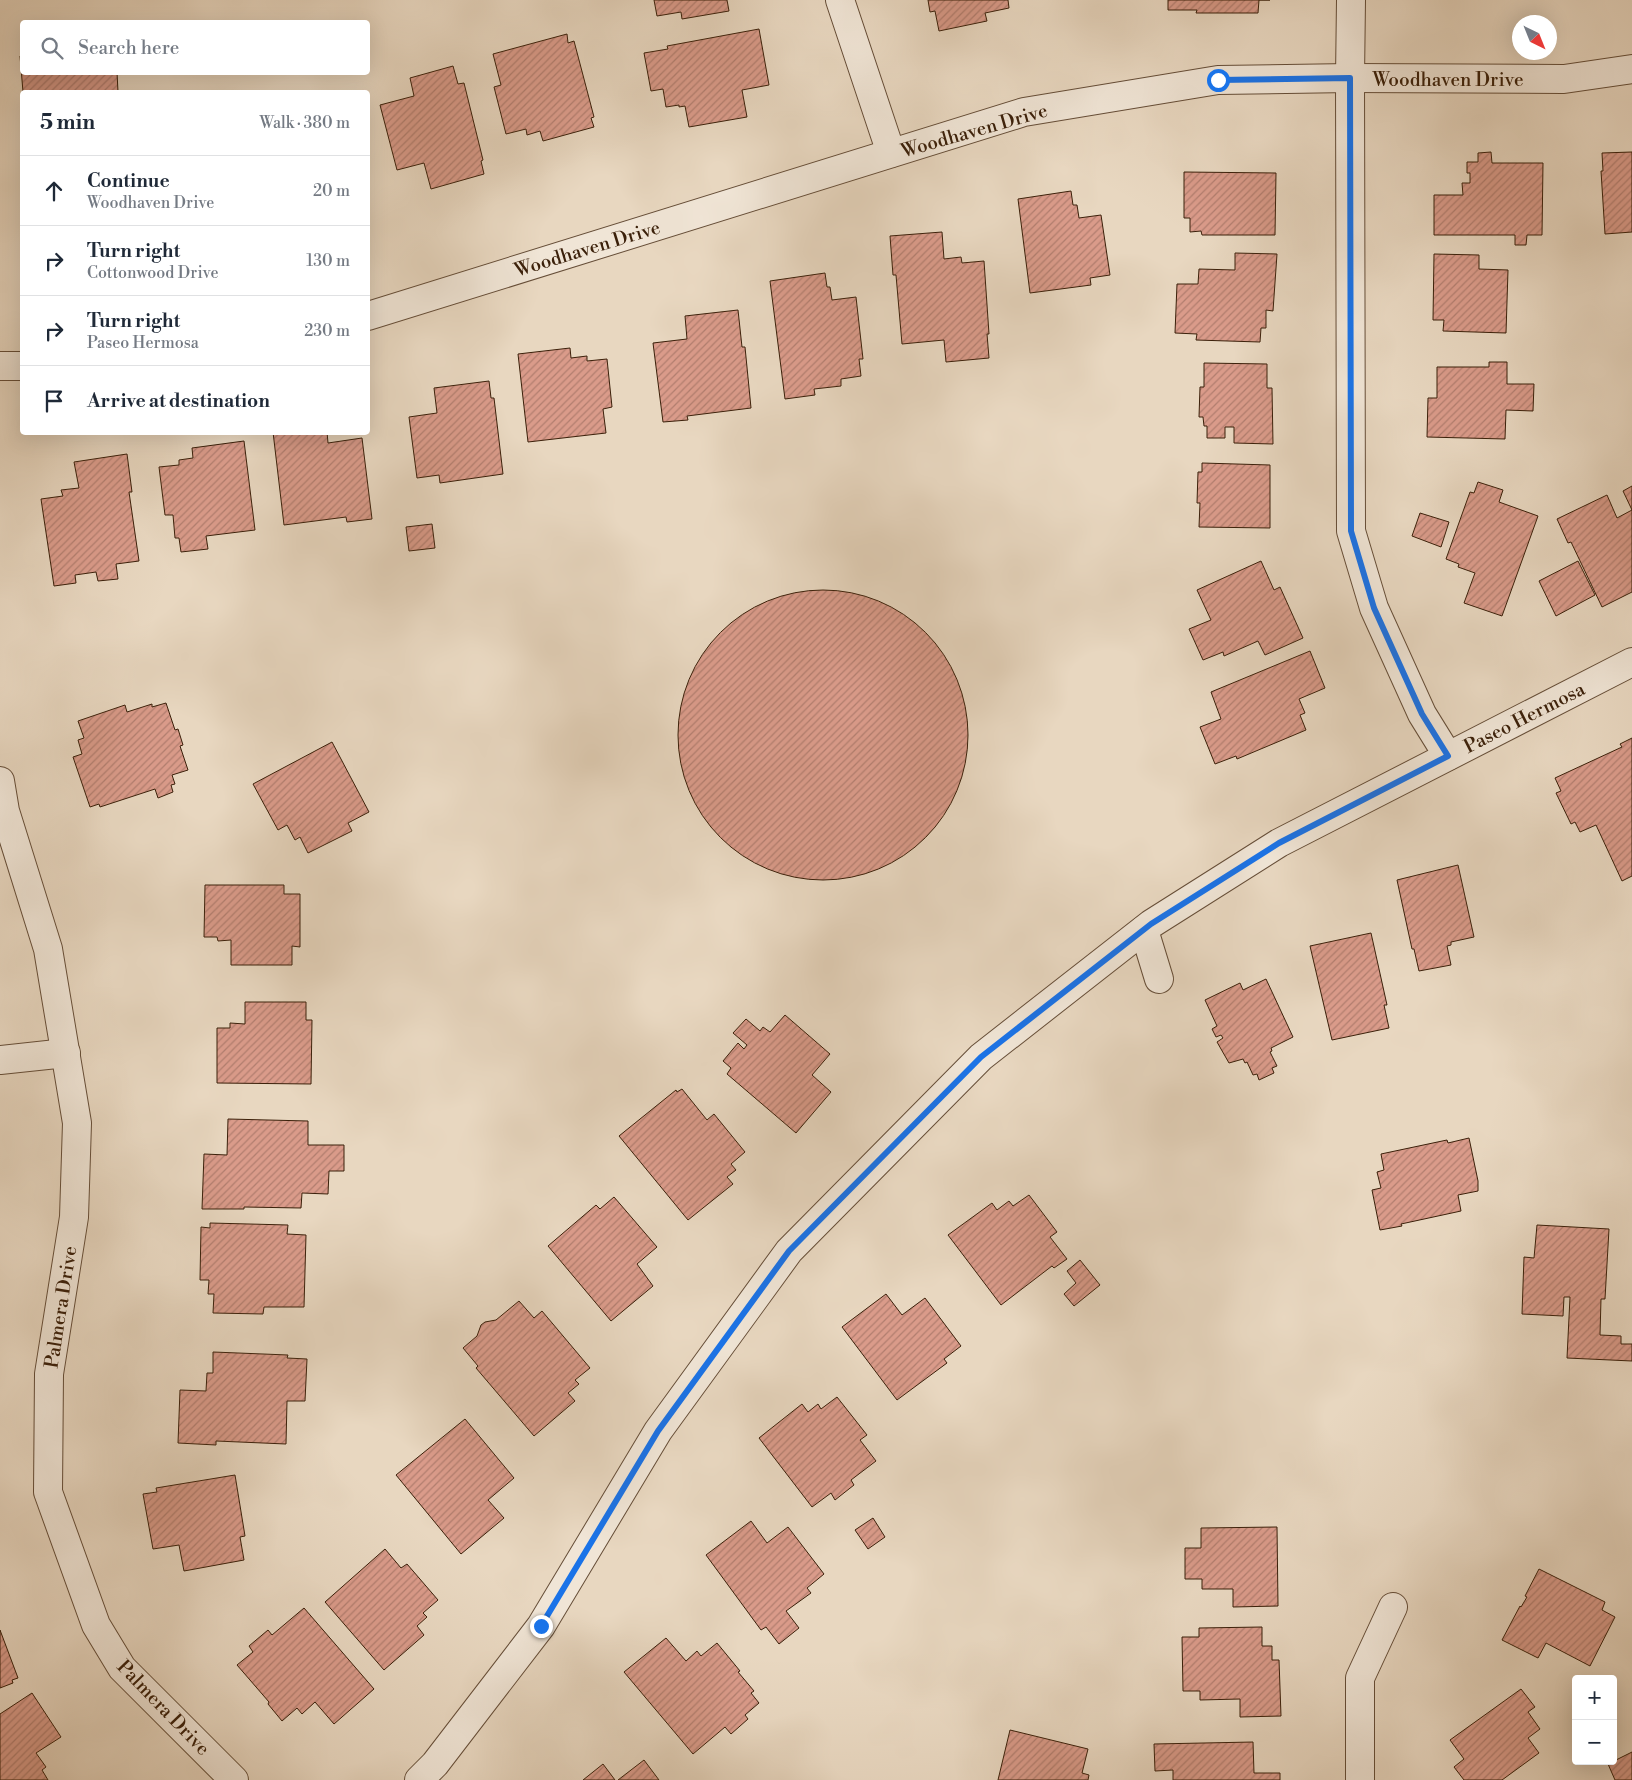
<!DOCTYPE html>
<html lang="en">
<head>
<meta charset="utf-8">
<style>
	:root { --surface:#fff; --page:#f2f2f3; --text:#1f2937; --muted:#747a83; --line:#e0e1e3 }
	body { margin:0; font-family:"Libre Bodoni",serif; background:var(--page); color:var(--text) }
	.controls { position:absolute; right:15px; bottom:15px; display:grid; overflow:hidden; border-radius:5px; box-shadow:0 5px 20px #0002 }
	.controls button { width:45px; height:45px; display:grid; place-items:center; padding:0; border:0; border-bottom:1px solid var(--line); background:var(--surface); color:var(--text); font:25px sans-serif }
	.compass { position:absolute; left:1512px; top:15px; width:45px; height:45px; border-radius:50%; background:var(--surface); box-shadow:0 5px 20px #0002; rotate:137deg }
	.stop { position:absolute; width:15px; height:15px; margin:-11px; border:4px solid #1a73e8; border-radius:50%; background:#fff }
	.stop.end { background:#1a73e8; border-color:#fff; box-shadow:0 1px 5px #0008 }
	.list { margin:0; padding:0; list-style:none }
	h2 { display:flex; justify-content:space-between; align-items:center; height:65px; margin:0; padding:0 20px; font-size:21px }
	h2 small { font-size:16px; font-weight:400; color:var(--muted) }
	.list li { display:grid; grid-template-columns:32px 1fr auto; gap:15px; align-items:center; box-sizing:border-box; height:70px; padding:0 20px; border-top:1px solid var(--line) }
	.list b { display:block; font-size:19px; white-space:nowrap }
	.list p { margin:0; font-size:16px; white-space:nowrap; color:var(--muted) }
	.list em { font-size:16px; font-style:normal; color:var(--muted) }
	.icon { flex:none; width:28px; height:28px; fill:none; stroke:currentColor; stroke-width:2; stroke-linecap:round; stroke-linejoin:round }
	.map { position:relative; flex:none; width:1632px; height:1780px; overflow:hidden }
	.search { position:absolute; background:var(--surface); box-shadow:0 5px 20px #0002; left:20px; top:20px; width:350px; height:55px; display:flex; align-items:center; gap:12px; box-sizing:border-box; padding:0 18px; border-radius:5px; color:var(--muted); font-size:19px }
	.panel { position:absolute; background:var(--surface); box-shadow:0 5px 20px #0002; left:20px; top:90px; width:350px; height:345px; border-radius:5px }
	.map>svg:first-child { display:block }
	.building { fill:url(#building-hatch); stroke:#3b200a }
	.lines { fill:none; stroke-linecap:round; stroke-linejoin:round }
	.minor-casing { stroke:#664e38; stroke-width:30 }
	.minor { stroke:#f0e5d6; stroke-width:28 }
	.route { stroke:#1a73e8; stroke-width:6 }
	.labels { text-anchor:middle; stroke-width:5; stroke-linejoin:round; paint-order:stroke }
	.street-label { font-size:19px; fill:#3b200a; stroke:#f0e5d6 }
</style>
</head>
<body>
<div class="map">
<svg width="1632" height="1780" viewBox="0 0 1632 1780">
	<defs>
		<pattern id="building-hatch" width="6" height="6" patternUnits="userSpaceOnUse" patternTransform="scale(1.25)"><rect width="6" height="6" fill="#da9b8a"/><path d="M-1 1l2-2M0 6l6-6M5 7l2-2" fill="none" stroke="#b27e6f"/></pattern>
	</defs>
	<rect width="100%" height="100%" fill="#e8d7c0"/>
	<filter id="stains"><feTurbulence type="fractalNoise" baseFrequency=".004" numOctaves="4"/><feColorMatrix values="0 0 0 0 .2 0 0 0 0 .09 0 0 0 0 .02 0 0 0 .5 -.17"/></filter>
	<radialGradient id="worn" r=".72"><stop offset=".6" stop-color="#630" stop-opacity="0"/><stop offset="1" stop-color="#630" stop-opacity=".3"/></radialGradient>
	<g class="building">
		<path d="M654 0H727L729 11 682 19 681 12 657 16Z"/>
		<path d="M928 0H1008L1009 8 985 13 987 21 939 31 935 11 930 12Z"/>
		<path d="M1168 0H1270H1259L1258 13H1196L1197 10H1168Z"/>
		<path d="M759 29 769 85 742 90 747 117 689 127 685 106 679 107V105L666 107 663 89 651 91 644 53 668 49 667 46Z"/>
		<path d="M567 34 568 43 574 41 594 117 591 118 594 127 543 141 540 131 527 135 526 129 506 134 494 87 501 85 493 54Z"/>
		<path d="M22 55V72H117L118 92H23L20 56Z"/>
		<path d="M453 66 458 84 464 83 483 160 481 161 484 174 431 189 424 163 397 170 380 105 414 96 410 78Z"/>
		<path d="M1491 152 1492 163H1543L1542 235H1527L1526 245H1515V235H1434V195H1463L1462 183H1470V173H1467V162H1478V153Z"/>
		<path d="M1632 152V232L1605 234 1601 171H1603L1602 153Z"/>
		<path d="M1184 172 1276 173 1275 235H1202L1201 231 1190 232V218H1184Z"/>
		<path d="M1071 191 1073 205H1077L1079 218 1101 215 1110 275 1090 278 1091 285 1030 293 1018 199Z"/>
		<path d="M942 232 944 259 961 257 962 263 984 261 989 334H987L989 358 946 362 944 340 902 344 896 275H893L890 236Z"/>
		<path d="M1235 253 1277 254 1273 311 1266 310V328H1261L1260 342 1196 340 1197 334 1175 333 1177 284H1198L1199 269 1235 270Z"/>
		<path d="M1434 254 1479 255V269L1508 270 1506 333 1443 331 1444 320H1433Z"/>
		<path d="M825 273 827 287H830L832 300 856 297 863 359H859L861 376 841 379V386L814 389 815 395 785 399 770 281Z"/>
		<path d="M738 310 742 347H745L751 408 687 416 688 420 663 422 653 343 687 339 685 316Z"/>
		<path d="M570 348 571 358 587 356V361L607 359 612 407 603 409 606 433 528 442 518 354Z"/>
		<path d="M1489 362H1507V384H1534L1533 411 1506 410 1505 439 1427 437 1428 398H1437V367H1489Z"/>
		<path d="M1204 363 1267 364V388H1272L1273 444 1234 443V427H1225V438H1207V426H1204L1203 417H1199L1200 387H1204Z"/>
		<path d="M489 381 491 398H494L503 474 440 483 439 475 417 478 409 417 437 413 434 388Z"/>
		<path d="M273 432H327L328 443 362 438 372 519 347 522 346 517 284 525Z"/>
		<path d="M244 441 255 530 206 536 208 549 181 552 179 538H175L173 515H165L159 467 179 465V460L193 458 192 448Z"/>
		<path d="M127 454 132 492H129L139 561 116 564 118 579 98 581 96 572 75 575 76 583 54 586 41 499 63 496 61 490 79 488 74 462Z"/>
		<path d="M1202 463 1270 465V528L1199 527 1200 503H1197L1198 472H1202Z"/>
		<path d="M1478 482 1503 490 1499 502 1538 516 1502 616 1464 603 1475 573 1458 567 1459 564 1446 559 1470 492 1474 493Z"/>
		<path d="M1632 486V510L1623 491Z"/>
		<path d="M1607 495 1617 518 1632 510V592L1602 607 1571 542 1568 543 1557 519Z"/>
		<path d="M1420 513 1449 522 1441 547 1412 536Z"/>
		<path d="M432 524 435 548 409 551 406 527Z"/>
		<path d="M1261 561 1274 590 1280 587 1303 638 1265 655 1258 641 1224 656 1223 652 1203 660 1189 629 1211 620 1197 590Z"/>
		<path d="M1578 561 1595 595 1556 616 1539 581Z"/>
		<circle cx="823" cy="735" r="145"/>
		<path d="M1310 651 1325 688 1299 699 1305 713 1300 715 1306 730 1237 759 1236 756 1215 764 1200 727 1221 719 1211 692Z"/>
		<path d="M166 703 175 730 178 729 183 745 180 746 188 770 172 775 175 784 171 785 173 792 158 798 155 789 100 807 99 804 90 807 73 757 82 754 78 740 84 738 78 721 125 705 127 712 152 704V707Z"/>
		<path d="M1632 738V876L1622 881 1596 825 1580 832 1575 822 1571 824 1556 793 1561 791 1555 778 1622 747 1620 744Z"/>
		<path d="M332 742 369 812 348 823 352 831 308 853 300 837 295 840 287 825 278 830 253 784Z"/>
		<path d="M1458 865 1474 937 1451 942V945L1447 946 1451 965 1419 971 1414 949H1412L1397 880Z"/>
		<path d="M205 885H284V894H300V947L292 946V965H231V940L218 941 217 937H204Z"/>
		<path d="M1371 933 1387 1005H1384L1389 1028 1332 1040 1310 946Z"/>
		<path d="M1266 979 1293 1037 1271 1048 1272 1051 1270 1052 1277 1066 1272 1068 1274 1073 1259 1080 1257 1074 1253 1075 1247 1062 1245 1063 1243 1059 1229 1063 1217 1042 1223 1038 1221 1035 1216 1037 1212 1029 1217 1026 1205 1000 1240 983 1243 990Z"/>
		<path d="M245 1002H306V1020H312L311 1084 217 1083V1028H230V1023L245 1024Z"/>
		<path d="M785 1015 830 1054 812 1075 831 1092 796 1133 727 1074 731 1068 723 1061 738 1043 744 1049 747 1045 733 1033 746 1019 760 1031 763 1027 770 1032Z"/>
		<path d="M682 1089 707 1120 714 1114 745 1152 731 1164 736 1170 727 1177 733 1184 688 1220 619 1136 676 1090 677 1092Z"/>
		<path d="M228 1119 308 1121V1145H344V1171H329L328 1194 302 1193 301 1208 244 1207V1209H202L204 1154 227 1155Z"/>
		<path d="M1469 1138 1478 1181V1191L1458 1195 1461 1211 1401 1224 1402 1226 1380 1230 1372 1190 1381 1188 1377 1172 1384 1170 1381 1154 1447 1140 1448 1143Z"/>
		<path d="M1029 1195 1057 1232 1050 1237 1067 1259 1054 1268 1052 1266 1001 1305 948 1235 992 1203 997 1210 1009 1201 1013 1206Z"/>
		<path d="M614 1197 657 1247 637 1264 653 1286 611 1321 548 1246 596 1205 600 1209Z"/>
		<path d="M210 1223 288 1225 287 1234 306 1235 304 1307H264L263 1314 213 1313 214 1294H208L209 1280H200L201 1227 210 1228Z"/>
		<path d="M1537 1225 1609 1229 1605 1299H1601L1600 1335 1621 1336V1344H1632V1361L1567 1358 1570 1297H1564L1563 1316 1522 1314 1524 1257 1534 1258Z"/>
		<path d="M1080 1260 1100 1285 1074 1306 1064 1294 1076 1283 1067 1271Z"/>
		<path d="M886 1294 902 1315 925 1298 961 1346 944 1359 947 1363 897 1400 842 1327Z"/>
		<path d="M519 1301 534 1318 542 1311 590 1368 575 1380 579 1384 568 1393 575 1401 534 1436 476 1368 478 1366 463 1348 477 1336 481 1325 485 1322 496 1320Z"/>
		<path d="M213 1352 288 1355 287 1358 307 1359 305 1401H287L286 1444 216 1441V1445L178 1443 180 1390 206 1391 207 1373H213Z"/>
		<path d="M837 1397 867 1435 860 1440 876 1461 851 1480 854 1485 835 1500 831 1493 812 1507 759 1438 802 1404 808 1412 818 1404 821 1409Z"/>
		<path d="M465 1419 514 1478 488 1500 504 1518 461 1554 396 1475Z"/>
		<path d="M235 1475 245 1536 240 1537 244 1560 184 1571 179 1545 153 1549 143 1494 157 1492 156 1488Z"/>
		<path d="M873 1518 885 1537 868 1549 855 1530Z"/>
		<path d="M751 1521 767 1543 788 1527 824 1574 807 1588 811 1593 786 1611 799 1628 779 1644 766 1627 761 1630 706 1555Z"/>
		<path d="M1277 1527 1278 1606 1233 1607V1589H1202V1579H1185V1548H1201V1528Z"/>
		<path d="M385 1549 401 1568 407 1564 438 1600 423 1613 427 1617 417 1626 424 1635 384 1670 325 1602Z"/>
		<path d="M1539 1569 1605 1602 1602 1610 1615 1617 1590 1666 1546 1643 1538 1658 1502 1640 1520 1606 1521 1607 1527 1597 1525 1596Z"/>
		<path d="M304 1608 374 1689 334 1724 315 1702 302 1714 297 1708 282 1721 268 1704 269 1702 237 1665 253 1652 249 1646 268 1630 272 1635Z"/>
		<path d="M1262 1627V1646H1272V1660H1279L1281 1716 1240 1717V1699L1200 1700V1691H1183L1182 1637H1199V1628Z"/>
		<path d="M0 1630 18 1678 12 1680 13 1683 0 1688Z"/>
		<path d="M666 1638 686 1661 697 1651 701 1656 717 1643 740 1671 738 1672 754 1691 751 1693 759 1703 745 1715 748 1719 731 1734 725 1727 693 1754 624 1672Z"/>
		<path d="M1521 1689 1535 1707 1528 1712 1540 1729 1528 1738 1539 1753 1502 1780H1464L1454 1767 1464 1759 1450 1740Z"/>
		<path d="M32 1693 61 1737 36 1753 46 1767 42 1770 48 1780H0V1714Z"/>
		<path d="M1010 1730 1088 1749 1082 1773 1089 1775 1088 1780H998Z"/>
		<path d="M1253 1742 1254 1773H1280V1780H1173V1770L1155 1771 1154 1744Z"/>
		<path d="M1632 1752V1780H1615L1608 1764Z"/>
		<path d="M644 1760 659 1780H618Z"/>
		<path d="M603 1764 615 1780H583Z"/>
	</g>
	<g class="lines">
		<defs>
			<g id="minor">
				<path d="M840 0 891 153"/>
				<path d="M1351 0 1350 78 1351 531 1374 608 1422 714 1448 756"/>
				<path d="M368 316 1024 112 1218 80 1350 78 1564 79 1632 69"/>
				<path d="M0 366H22"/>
				<path d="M0 781 5 811 48 949 77 1123 74 1217 49 1374 48 1492 96 1625 122 1668 234 1780"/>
				<path d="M1144 930 1159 979"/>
				<path d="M0 1060 66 1053"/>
				<path d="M419 1780 435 1764 541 1626 658 1431 789 1251 981 1057 1151 924 1279 843 1632 662"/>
				<path d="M1360 1780V1678L1393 1607"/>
			</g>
		</defs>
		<use href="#minor" class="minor-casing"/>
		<use href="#minor" class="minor"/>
	</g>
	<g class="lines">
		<path class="route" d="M541 1626 658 1431 789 1251 981 1057 1151 924 1279 843 1448 756 1422 714 1374 608 1351 531 1350 78 1218 80"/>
	</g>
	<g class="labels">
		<g class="street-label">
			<text x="1448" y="86">Woodhaven Drive</text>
			<text transform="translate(974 130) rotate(-16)" y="7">Woodhaven Drive</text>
			<text transform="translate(587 248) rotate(-17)" y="7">Woodhaven Drive</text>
			<text transform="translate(1524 717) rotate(-27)" y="7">Paseo Hermosa</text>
			<text transform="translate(60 1307) rotate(-81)" y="7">Palmera Drive</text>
			<text transform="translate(164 1707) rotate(46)" y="7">Palmera Drive</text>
		</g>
	</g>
	<rect width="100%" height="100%" filter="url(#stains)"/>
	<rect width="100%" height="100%" fill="url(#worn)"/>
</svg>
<div class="controls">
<button>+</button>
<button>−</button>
</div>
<svg class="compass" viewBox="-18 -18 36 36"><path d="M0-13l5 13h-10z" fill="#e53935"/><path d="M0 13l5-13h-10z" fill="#747a83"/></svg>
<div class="stop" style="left:1218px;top:80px"></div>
<div class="stop end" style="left:541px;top:1626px"></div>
<div class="search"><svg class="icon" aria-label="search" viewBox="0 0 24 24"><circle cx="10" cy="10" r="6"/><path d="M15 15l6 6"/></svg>Search here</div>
<section class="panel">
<h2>5 min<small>Walk · 380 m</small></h2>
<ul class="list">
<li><svg class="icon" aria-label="ahead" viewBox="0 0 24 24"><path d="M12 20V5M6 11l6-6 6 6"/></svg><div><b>Continue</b><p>Woodhaven Drive</p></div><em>20 m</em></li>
<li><svg class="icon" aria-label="right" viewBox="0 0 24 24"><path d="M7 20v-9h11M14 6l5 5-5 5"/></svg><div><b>Turn right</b><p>Cottonwood Drive</p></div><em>130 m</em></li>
<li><svg class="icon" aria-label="right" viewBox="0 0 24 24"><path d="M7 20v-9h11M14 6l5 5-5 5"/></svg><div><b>Turn right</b><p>Paseo Hermosa</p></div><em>230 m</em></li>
<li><svg class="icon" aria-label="arrive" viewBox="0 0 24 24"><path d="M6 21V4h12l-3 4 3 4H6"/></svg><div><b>Arrive at destination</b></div></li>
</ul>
</section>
</div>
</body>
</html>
